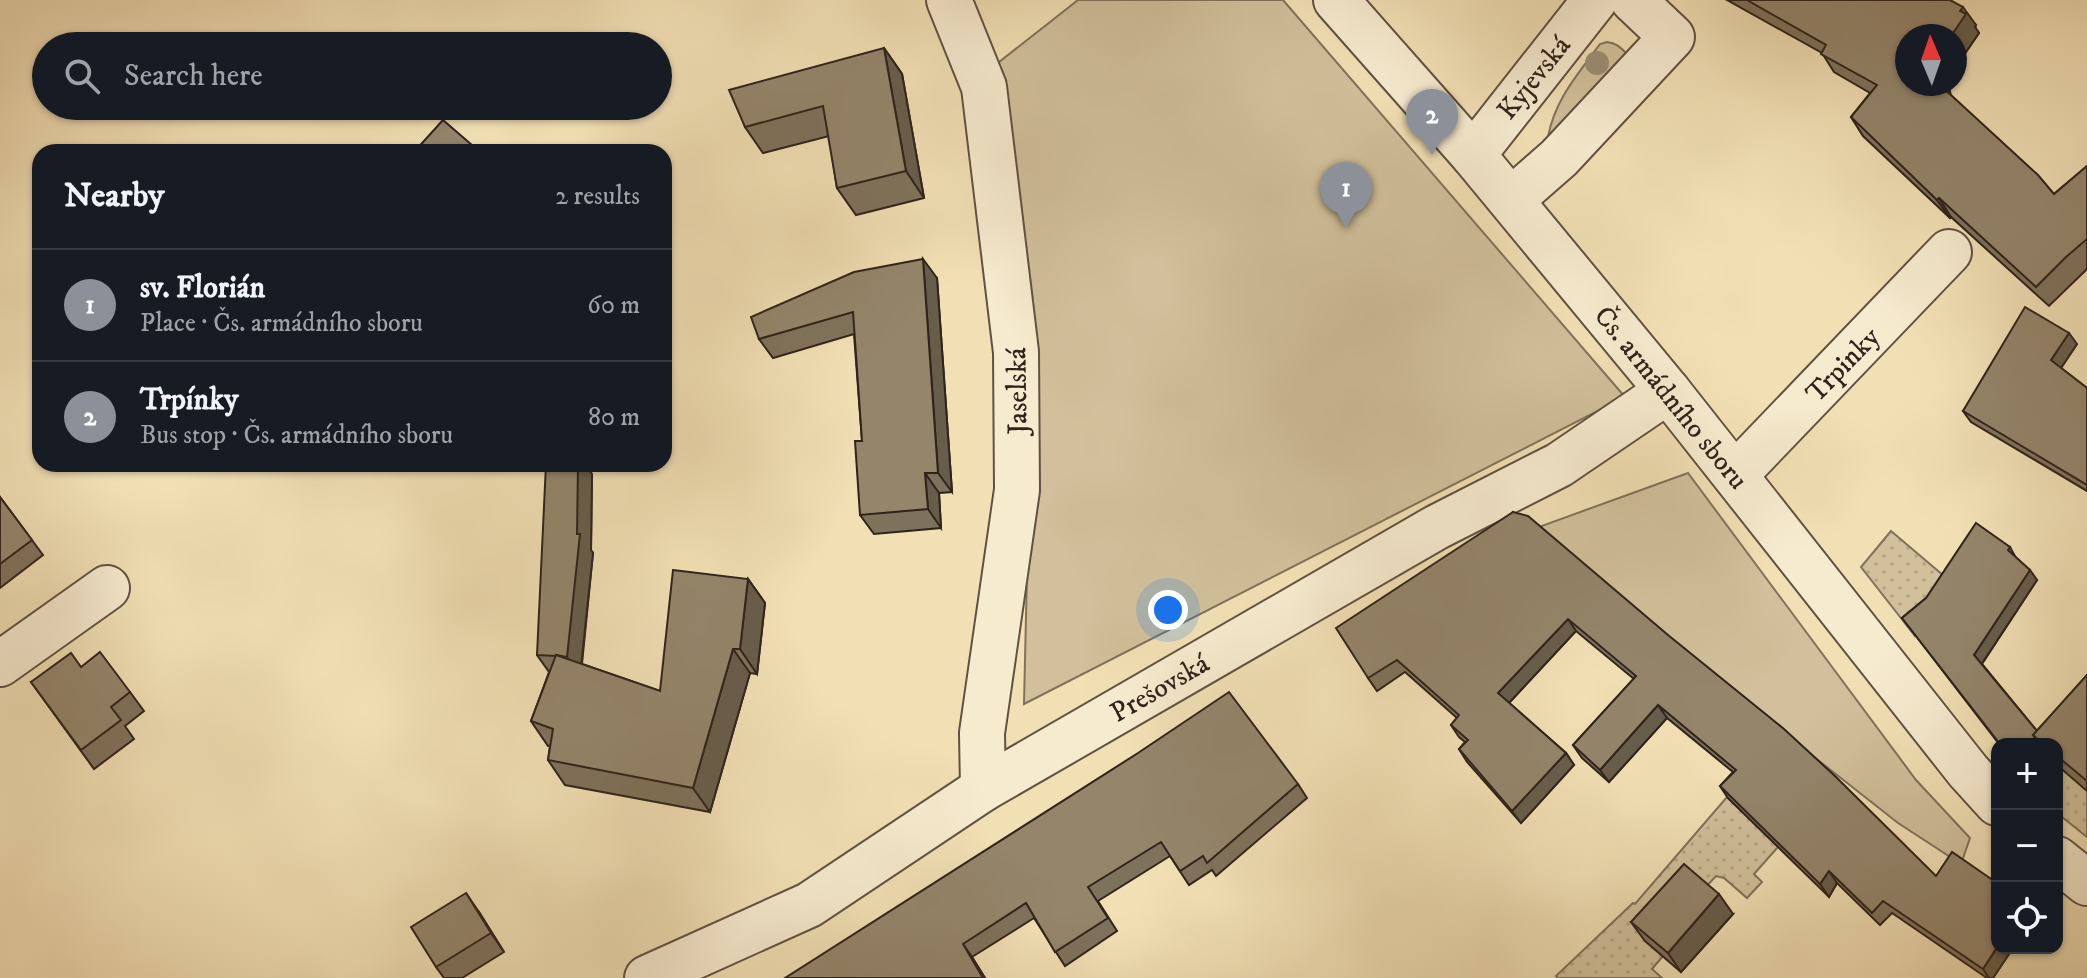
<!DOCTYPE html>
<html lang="en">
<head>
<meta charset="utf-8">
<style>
	:root { --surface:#171b24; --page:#242831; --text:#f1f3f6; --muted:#9ea1a6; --line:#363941; --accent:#8c9099 }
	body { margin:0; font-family:"IM FELL DW Pica",serif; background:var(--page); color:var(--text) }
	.controls { position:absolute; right:24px; bottom:24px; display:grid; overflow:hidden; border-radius:16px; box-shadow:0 2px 6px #0004 }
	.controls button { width:72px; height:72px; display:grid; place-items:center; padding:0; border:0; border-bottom:2px solid var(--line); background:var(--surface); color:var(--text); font:40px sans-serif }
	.compass { position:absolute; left:1895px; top:24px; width:72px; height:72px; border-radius:50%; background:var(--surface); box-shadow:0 2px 6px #0004; rotate:358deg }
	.you { position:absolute; left:1168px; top:610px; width:28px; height:28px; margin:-20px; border:6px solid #fff; border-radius:50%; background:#1a73e8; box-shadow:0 0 0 12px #1a73e833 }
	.badge { display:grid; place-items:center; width:52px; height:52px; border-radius:50%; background:var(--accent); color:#fff; font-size:26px; font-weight:700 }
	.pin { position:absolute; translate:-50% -66px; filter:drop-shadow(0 2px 4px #0008) }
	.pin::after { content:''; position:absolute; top:42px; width:28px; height:24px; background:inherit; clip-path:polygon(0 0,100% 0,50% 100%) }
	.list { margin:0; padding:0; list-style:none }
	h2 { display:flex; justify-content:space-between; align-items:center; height:104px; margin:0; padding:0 32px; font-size:34px }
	h2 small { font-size:26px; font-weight:400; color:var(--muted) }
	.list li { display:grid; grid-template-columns:52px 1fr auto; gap:24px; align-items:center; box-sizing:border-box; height:112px; padding:0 32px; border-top:2px solid var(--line) }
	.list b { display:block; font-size:30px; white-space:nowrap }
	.list p { margin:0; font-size:26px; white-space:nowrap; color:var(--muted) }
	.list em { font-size:26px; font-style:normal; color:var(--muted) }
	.icon { flex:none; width:44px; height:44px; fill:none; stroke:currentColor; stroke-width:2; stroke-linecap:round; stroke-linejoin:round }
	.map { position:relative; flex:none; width:2087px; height:978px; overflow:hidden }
	.search { position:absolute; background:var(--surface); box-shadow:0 2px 6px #0004; left:32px; top:32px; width:640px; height:88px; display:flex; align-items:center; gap:20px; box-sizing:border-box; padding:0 28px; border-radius:44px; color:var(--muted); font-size:30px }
	.panel { position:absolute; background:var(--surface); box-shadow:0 2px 6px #0004; left:32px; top:144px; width:640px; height:328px; border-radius:24px }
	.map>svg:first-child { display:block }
	.grass { fill:#d1c09b; stroke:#80725b; stroke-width:2 }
	.garden { fill:url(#garden-dots); stroke:#80725b; stroke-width:2 }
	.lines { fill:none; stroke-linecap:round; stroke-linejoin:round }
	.minor-casing { stroke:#605242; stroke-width:48 }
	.minor { stroke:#f7ebcf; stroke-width:44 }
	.tree { fill:#9d8e72 }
	.wall { fill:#7f725c; stroke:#2f231b; stroke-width:2 }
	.shaded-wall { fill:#685d4b; stroke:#2f231b; stroke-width:2 }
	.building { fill:#94856b; stroke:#2f231b; stroke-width:2 }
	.labels { text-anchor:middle; stroke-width:6; stroke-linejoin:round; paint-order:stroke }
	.street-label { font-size:28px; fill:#2f231b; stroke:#f7ebcf }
</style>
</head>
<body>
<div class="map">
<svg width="2087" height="978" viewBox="0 0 2087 978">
	<defs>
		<pattern id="garden-dots" width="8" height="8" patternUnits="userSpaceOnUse" patternTransform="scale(2)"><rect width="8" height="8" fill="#d1c09b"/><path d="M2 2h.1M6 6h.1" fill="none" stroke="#b4a585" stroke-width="1.8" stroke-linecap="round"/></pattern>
	</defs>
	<rect width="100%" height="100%" fill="#f2e0b5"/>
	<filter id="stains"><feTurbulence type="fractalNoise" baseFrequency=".0025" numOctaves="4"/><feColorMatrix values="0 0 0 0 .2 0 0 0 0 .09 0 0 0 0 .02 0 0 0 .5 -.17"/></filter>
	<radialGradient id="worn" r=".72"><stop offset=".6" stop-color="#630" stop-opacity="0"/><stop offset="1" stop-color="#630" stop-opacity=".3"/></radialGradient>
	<g class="grass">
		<path d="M1078 0H1283L1625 397 1024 704 1032 353 994 66Z"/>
		<path d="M1607 42C1616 43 1620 47 1626 53L1625 60 1572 124 1548 137C1555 99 1578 74 1600 44Z"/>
		<path d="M1688 473 1916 780 1970 838 1961 864 1898 823 1781 731 1536 528Z"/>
	</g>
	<g class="garden">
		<path d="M1891 531 1951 582 1915 636 1861 567Z"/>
		<path d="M2057 761 2087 787V837L2057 813Z"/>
		<path d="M1727 797 1778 847 1754 874 1762 882 1747 898 1724 878 1716 876 1704 889 1645 940 1663 956 1652 969 1662 978H1558L1556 976 1633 903 1635 904Z"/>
	</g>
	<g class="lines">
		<defs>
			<g id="minor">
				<path d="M949 0 984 87 1016 352 1017 490 982 733 983 789"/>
				<path d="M1336 0 1473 155 1668 391 1968 771 1997 803"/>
				<path d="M1473 155 1595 0"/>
				<path d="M1511 200 1559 158 1672 37 1633 0"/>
				<path d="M1735 475 1949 252"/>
				<path d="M0 664 107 588"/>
				<path d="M2057 859 2087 883"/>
				<path d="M647 978 809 905 983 789 1437 527 1559 465 1668 391"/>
			</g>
		</defs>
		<use href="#minor" class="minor-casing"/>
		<use href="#minor" class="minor"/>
	</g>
	<circle class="tree" cx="1597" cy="63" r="12"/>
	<g class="wall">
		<path d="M1727 0H1950L1976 25 1975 27 1979 33 1955 68V36H1907L1951 96 2054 194 2087 166V269L2049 306 1951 217 1950 218 1863 136 1851 117 1870 93 1834 72 1822 53Z"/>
		<path d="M884 48 902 74 924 198 856 215 837 188 829 136 763 153 745 127Z"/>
		<path d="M937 278 952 492 939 493 941 528 874 534 860 515 862 441 854 334 773 358 759 339Z"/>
		<path d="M2077 344 2061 368 2087 388V491L1971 422 1963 411Z"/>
		<path d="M592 474 591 550 593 553 582 664 660 691 748 579 765 603 757 674 750 673 710 812 565 785 548 760 550 746H548L531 721 549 672 537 655Z"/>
		<path d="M0 497 43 555 0 588Z"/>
		<path d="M1513 512 1997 948H2013L1993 978H1987L1892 913 1880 925 1837 883 1829 897 1728 798 1720 786 1733 772 1667 718 1609 782 1582 758 1573 745 1634 679 1576 631 1509 703 1566 753 1574 765 1521 823 1467 762 1459 749 1465 742 1459 737 1451 725 1457 718 1405 672 1377 691 1368 678Z"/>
		<path d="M2010 547 2016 558 2037 580 1982 664 2037 731 2087 675V791L2057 765V744H1999L1902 618 1926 598Z"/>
		<path d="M81 667 130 692 144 711 125 726 134 739 94 769 31 682Z"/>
		<path d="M1298 784 1307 798 1216 876 1212 870 1189 885 1170 856 1098 901 1117 931 1065 966 1034 918 972 957 985 978H785Z"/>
		<path d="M479 912 504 952 462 978H444L436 967Z"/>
		<path d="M1733 914 1681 972 1645 941 1631 922Z"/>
	</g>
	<g class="shaded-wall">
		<path d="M1963 7 1976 25 1975 27 1979 33 1955 68V36H1951L1960 11Z"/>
		<path d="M884 48 902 74 924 198 906 171Z"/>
		<path d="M1939 84H1949L1952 104 1939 86Z"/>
		<path d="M1939 198 1951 217 1950 218 1937 200Z"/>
		<path d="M923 259 937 278 952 492 938 473Z"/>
		<path d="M2069 333 2077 344 2059 371 2051 360Z"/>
		<path d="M578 464H585L592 474 591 550 593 553 580 676 567 657Z"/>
		<path d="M925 473 939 493 941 528 928 509Z"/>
		<path d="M2030 570 2037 580 1981 665 1974 655Z"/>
		<path d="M748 579 765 603 757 674 740 649Z"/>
		<path d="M1568 619 1576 631 1506 706 1498 693Z"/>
		<path d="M733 649 750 673 710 812 693 788Z"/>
		<path d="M1658 705 1667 718 1609 782 1600 770Z"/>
		<path d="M1566 753 1574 765 1521 823 1512 811Z"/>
		<path d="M1829 871 1837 883 1829 897 1820 884Z"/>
		<path d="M466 893 479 912 504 952 491 933Z"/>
		<path d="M1719 894 1733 914 1681 972 1668 953Z"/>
		<path d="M963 944 972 957 985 978H983Z"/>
		<path d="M1997 948H2013L1993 978H1989L1983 969Z"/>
	</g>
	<g class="building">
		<path d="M1747 0H1950L1963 7 1960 11 1966 14 1951 36H1907V84H1939L2038 175 2054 194 2087 166V239L2066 257 2036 287 1939 198 1937 200 1851 117 1877 85 1821 54 1826 45Z"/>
		<path d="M884 48 906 171 837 188 823 106 745 127 729 90Z"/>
		<path d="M443 120 480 152H414Z"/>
		<path d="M923 259 938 473H925L928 509 860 515 855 441H862L853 312 759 339 751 317 854 272Z"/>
		<path d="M2025 307 2069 333 2051 360 2087 388V485L1963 411Z"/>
		<path d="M546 464H578L577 534H580L567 657 556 655V656L537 655Z"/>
		<path d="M0 497 32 540 0 564Z"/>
		<path d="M1513 512 1528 516 1668 635 1784 729 1835 776 1936 876 1952 852 1997 883V947L1983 969 1883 901 1872 913 1829 871 1820 884 1720 786 1736 770 1658 705 1600 770 1573 745 1636 676 1568 619 1498 693 1566 753 1512 811 1459 749 1468 740 1451 725 1459 715 1397 660 1368 678 1336 628Z"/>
		<path d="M1976 523 2010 547 2008 550 2030 570 1974 655 2037 731 2033 735 2038 744H2000L1902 618 1926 598Z"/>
		<path d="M673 570 748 579 740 649H733L693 788 548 760 553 729 531 721 556 655 660 691Z"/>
		<path d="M100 652 130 692 111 707 121 720 81 750 31 682 71 653 81 667Z"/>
		<path d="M2087 675V781L2057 756V744H2043L2033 735Z"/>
		<path d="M1229 692 1298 784 1207 863 1203 856 1180 871 1161 842 1088 887 1108 918 1055 952 1026 903 963 944 983 978H785L1138 753Z"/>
		<path d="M1684 864 1719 894 1668 953 1631 922Z"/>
		<path d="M466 893 491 933 436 967 411 927Z"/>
	</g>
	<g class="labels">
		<g class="street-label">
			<text transform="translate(1533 77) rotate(-51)" y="10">Kyjevská</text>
			<text transform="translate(1842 364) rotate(-46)" y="10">Trpinky</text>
			<text transform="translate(1016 391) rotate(-91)" y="10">Jaselská</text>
			<text transform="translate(1672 397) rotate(51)" y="10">Čs. armádního sboru</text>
			<text transform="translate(1159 687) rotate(-30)" y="10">Prešovská</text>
		</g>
	</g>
	<rect width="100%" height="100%" filter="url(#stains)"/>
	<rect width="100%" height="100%" fill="url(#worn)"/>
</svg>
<div class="controls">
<button>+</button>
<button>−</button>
<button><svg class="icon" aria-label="locate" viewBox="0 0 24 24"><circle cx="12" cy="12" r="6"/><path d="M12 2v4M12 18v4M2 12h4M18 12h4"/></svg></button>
</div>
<svg class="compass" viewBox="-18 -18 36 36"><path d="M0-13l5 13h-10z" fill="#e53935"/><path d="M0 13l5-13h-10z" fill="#9ea1a6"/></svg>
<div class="you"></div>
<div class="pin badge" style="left:1346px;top:228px">1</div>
<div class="pin badge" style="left:1432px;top:155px">2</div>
<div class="search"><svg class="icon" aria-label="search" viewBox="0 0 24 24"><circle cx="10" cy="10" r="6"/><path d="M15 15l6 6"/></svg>Search here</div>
<section class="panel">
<h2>Nearby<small>2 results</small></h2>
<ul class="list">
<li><span class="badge">1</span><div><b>sv. Florián</b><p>Place · Čs. armádního sboru</p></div><em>60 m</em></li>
<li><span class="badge">2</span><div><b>Trpínky</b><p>Bus stop · Čs. armádního sboru</p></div><em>80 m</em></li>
</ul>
</section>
</div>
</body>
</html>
